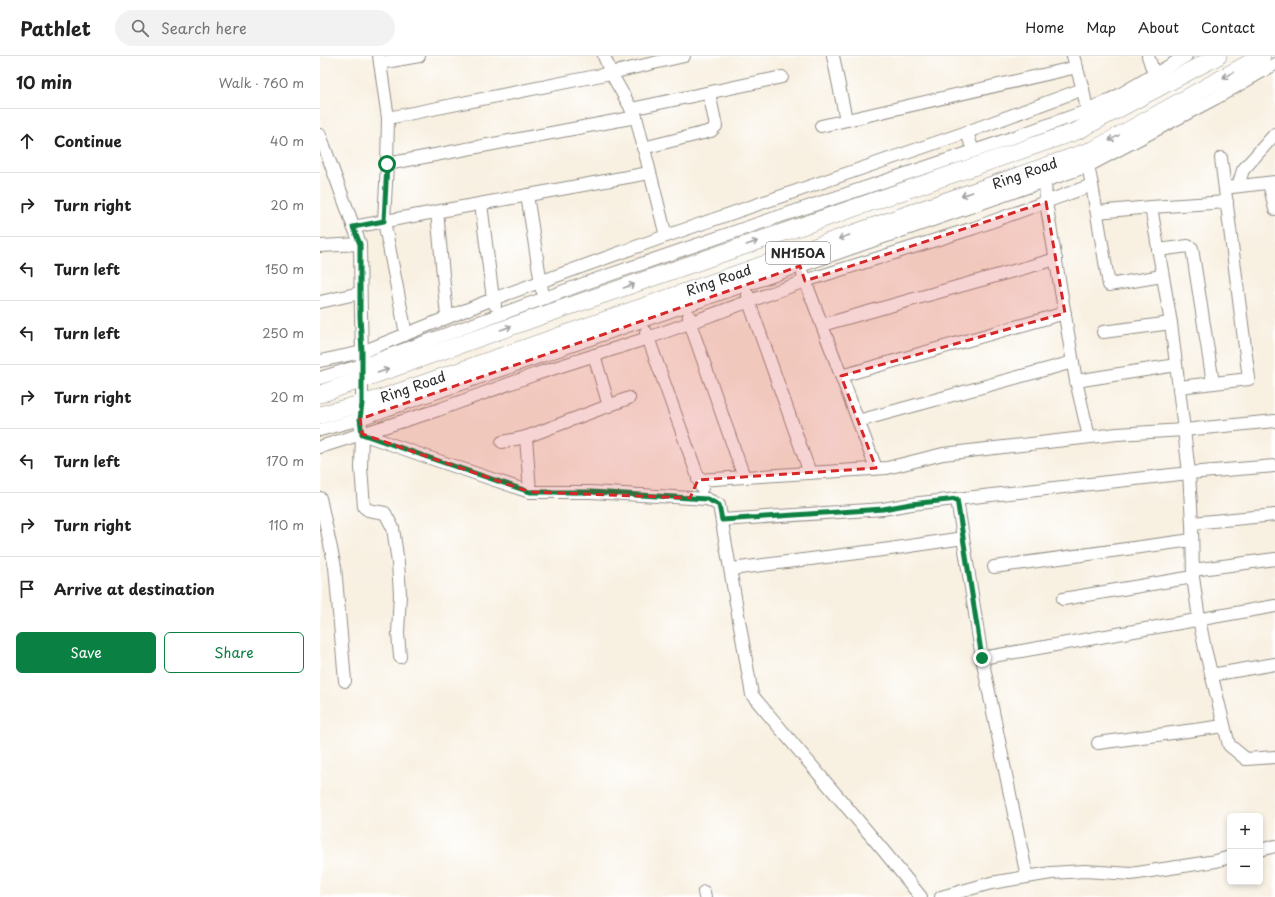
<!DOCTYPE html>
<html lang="en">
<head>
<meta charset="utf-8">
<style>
	:root { --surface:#fff; --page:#f2f2f2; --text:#222; --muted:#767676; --line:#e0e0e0; --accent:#0b8043 }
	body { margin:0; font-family:"Playpen Sans",sans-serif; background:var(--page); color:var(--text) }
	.controls { position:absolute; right:12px; bottom:12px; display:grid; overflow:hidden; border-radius:6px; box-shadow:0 2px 6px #0003 }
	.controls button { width:36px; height:36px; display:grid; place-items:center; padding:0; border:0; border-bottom:1px solid var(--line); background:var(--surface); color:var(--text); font:20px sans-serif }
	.stop { position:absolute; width:12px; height:12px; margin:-9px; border:3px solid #0b8043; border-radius:50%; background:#fff }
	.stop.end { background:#0b8043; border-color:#fff; box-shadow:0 1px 4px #0008 }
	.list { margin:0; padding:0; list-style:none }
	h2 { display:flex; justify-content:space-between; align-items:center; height:52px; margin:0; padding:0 16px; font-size:17px }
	h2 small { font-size:13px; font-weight:400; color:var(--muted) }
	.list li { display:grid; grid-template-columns:26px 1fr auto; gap:12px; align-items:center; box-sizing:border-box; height:64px; padding:0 16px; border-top:1px solid var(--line) }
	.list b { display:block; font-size:15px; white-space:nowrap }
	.list em { font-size:13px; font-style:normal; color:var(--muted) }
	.actions { display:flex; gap:8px; padding:12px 16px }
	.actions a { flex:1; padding:9px 0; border:1px solid var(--accent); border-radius:6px; text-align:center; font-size:14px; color:var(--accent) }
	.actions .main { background:var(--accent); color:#fff }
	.icon { flex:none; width:22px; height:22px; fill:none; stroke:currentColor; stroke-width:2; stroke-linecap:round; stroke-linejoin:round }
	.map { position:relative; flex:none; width:955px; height:841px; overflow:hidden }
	header { display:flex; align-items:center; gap:24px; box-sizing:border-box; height:56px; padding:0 20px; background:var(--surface); border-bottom:1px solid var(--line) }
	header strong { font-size:19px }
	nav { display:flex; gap:22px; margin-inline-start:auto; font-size:14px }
	.search { width:280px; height:36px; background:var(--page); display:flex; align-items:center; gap:10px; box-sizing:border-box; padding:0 14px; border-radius:22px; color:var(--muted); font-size:15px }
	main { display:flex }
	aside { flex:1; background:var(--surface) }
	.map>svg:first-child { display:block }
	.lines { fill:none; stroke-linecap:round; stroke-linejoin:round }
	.minor-casing { stroke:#928e86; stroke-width:14 }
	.highway-casing { stroke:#928e86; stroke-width:18 }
	.minor { stroke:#fff; stroke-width:12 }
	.highway { stroke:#fff; stroke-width:17 }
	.oneway { stroke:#a0a0a0 }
	.route { stroke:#0b8043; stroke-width:5 }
	.marked { fill:#d62828; fill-opacity:0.2; stroke:#d62828; stroke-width:3; stroke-dasharray:8 5; stroke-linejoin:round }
	.labels { text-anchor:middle; stroke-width:3; stroke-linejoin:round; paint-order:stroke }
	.shield { fill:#fff; stroke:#6b6b6b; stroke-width:1 }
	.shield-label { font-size:13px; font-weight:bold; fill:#2b2b2b }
	.street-label { font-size:14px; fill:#2b2b2b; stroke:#fff }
</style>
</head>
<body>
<header>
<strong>Pathlet</strong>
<div class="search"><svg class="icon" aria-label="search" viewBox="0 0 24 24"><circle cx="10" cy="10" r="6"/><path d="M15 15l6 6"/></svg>Search here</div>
<nav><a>Home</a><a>Map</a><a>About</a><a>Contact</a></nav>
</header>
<main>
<aside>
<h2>10 min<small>Walk · 760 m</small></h2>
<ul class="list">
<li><svg class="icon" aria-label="ahead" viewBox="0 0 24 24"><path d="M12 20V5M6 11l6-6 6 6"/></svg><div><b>Continue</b></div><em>40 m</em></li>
<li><svg class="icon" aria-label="right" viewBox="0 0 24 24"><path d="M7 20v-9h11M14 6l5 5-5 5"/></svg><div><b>Turn right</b></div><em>20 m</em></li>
<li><svg class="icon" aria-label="left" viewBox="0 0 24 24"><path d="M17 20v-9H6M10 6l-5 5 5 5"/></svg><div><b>Turn left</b></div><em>150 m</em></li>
<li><svg class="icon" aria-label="left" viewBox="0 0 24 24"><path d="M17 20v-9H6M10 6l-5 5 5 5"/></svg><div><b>Turn left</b></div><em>250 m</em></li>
<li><svg class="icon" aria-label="right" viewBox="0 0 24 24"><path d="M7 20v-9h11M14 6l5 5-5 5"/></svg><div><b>Turn right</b></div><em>20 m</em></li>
<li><svg class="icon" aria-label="left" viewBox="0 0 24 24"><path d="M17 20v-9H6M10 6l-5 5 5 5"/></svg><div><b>Turn left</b></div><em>170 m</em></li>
<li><svg class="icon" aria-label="right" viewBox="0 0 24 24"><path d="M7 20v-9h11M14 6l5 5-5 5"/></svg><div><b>Turn right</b></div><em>110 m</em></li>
<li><svg class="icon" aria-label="arrive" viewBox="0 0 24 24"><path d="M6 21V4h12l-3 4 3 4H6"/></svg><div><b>Arrive at destination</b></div></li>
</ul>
<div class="actions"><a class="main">Save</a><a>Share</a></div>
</aside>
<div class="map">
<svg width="955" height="841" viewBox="0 0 955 841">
	<rect width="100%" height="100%" fill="#fff"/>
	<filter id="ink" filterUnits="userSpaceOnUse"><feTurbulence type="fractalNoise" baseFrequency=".025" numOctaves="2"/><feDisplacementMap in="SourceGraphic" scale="8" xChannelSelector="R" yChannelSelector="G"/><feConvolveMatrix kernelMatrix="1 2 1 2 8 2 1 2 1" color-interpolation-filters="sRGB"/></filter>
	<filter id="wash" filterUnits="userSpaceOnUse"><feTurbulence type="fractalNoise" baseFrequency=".012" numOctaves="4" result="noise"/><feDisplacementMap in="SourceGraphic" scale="16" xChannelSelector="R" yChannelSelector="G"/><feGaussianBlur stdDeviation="0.9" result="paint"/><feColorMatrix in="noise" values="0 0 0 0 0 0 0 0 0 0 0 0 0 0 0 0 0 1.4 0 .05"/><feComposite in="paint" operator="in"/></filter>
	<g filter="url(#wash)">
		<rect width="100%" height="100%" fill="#f8f0e1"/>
	</g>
	<g filter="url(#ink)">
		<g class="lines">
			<defs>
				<g id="minor">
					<path d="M59 0 68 62"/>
					<path d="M284 0 291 17 364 0"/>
					<path d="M513 0 526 64"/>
					<path d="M753 0 763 33 767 55"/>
					<path d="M828 0 834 18"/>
					<path d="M60 7 99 0"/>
					<path d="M311 53 462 21"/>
					<path d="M501 70 757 11"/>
					<path d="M647 76 763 33"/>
					<path d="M0 79 40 188 41 259 42 296V348L40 363 42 378 113 403 210 436H271L387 443 399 449 432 639 563 794 601 841"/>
					<path d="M323 92 391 75 396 70 389 37"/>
					<path d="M67 108 316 61"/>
					<path d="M768 110 772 129 789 229 842 220"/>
					<path d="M725 124 726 146 756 325 769 381"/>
					<path d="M949 127 955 153"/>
					<path d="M918 130 923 114 955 78"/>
					<path d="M912 131 955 126"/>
					<path d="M207 139 222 234"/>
					<path d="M161 148 173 243 175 249"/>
					<path d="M831 151 851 267 864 374 869 417 872 467 873 521 879 563 885 593 909 689 926 703 955 701"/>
					<path d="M117 156 127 261"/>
					<path d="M777 156 831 151 907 146"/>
					<path d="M33 171 329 117"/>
					<path d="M0 190 40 188"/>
					<path d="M838 194 868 190 872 192 893 327"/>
					<path d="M483 219 556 412"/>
					<path d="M428 239 429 246 490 417"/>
					<path d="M0 246 40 237"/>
					<path d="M369 260 370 267 424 421"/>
					<path d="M502 269 736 203"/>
					<path d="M326 276 382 432"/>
					<path d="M783 276 851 267"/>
					<path d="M86 278 64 165 67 108 68 62 291 17 316 61 346 180"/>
					<path d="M274 299 289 350"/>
					<path d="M0 305 42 296 173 243 346 180 647 76 653 95"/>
					<path d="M521 320 745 257"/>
					<path d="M0 322 42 309 266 227 443 166 672 89 767 55 799 39 866 0"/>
					<path d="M756 325 856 309"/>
					<path d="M859 331 929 323 901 102"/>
					<path d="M538 365 753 306"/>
					<path d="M0 374 40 363 768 110 896 42 955 8"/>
					<path d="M42 378 41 412 44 451 48 454 65 457 73 472 78 507 80 538 78 577 80 601"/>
					<path d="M206 381 210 436"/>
					<path d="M182 386 206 381 309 342"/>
					<path d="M0 391 118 354 216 318 328 282 485 225 654 172 772 129"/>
					<path d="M378 424 567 412 623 398 797 378 864 374 955 365"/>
					<path d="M0 442 15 511 25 625"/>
					<path d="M637 443 662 602 707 821"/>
					<path d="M402 464 563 453 591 448 869 417 955 410"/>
					<path d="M872 467 955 459"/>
					<path d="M674 511 872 484"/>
					<path d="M411 513 570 493 643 482"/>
					<path d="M873 514 955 503"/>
					<path d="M743 543 873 521"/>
					<path d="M662 602 955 550"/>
					<path d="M891 619 955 608"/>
					<path d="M778 687 904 670"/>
					<path d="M940 794 955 790"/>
					<path d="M384 836 385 841"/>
					<path d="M621 841 671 827 731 817 765 815 811 818 896 805 910 801"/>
				</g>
				<g id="highway">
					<path d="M0 338 221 260 757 75 898 0"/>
					<path id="s1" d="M0 359 59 343 775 93 942 0"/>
				</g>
			</defs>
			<use href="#minor" class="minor-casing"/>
			<use href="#highway" class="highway-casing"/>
			<use href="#minor" class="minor"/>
			<use href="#highway" class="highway"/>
		</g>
		<defs><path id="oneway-shaft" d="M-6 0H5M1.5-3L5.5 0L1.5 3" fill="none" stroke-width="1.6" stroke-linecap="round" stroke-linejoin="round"/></defs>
		<g class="oneway">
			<use href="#oneway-shaft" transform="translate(908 19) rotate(151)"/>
			<use href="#oneway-shaft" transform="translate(794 82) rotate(151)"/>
			<use href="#oneway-shaft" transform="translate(647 138) rotate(161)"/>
			<use href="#oneway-shaft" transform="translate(524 181) rotate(161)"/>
			<use href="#oneway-shaft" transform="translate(432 187) rotate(-19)"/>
			<use href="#oneway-shaft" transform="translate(309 230) rotate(-19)"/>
			<use href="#oneway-shaft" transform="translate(186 272) rotate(-19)"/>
			<use href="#oneway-shaft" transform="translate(63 315) rotate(-19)"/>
		</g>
	</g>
	<g class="lines" filter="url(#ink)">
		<path class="route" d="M67 108 64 165 33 171 40 188V260L42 296V348L40 363 42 378 113 403 210 436H271L387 443 399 449 402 464 563 453 591 448 637 443 662 602"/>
	</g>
	<path class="marked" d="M726 146 745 257 521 320 556 412 378 424 370 442 210 436 42 378 40 363 480 210 485 225Z"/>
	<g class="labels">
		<rect class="shield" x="446" y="186" width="64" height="22" rx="3"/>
		<g class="shield-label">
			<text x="478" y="202">NH150A</text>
		</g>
		<g class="street-label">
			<text dy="5" stroke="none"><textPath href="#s1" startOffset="745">Ring Road</textPath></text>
			<text dy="5" stroke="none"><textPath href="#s1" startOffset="421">Ring Road</textPath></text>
			<text dy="5" stroke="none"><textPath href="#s1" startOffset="97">Ring Road</textPath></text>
		</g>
	</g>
</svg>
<div class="controls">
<button>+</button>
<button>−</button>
</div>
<div class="stop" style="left:67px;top:108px"></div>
<div class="stop end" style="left:662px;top:602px"></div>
</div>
</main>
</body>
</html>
